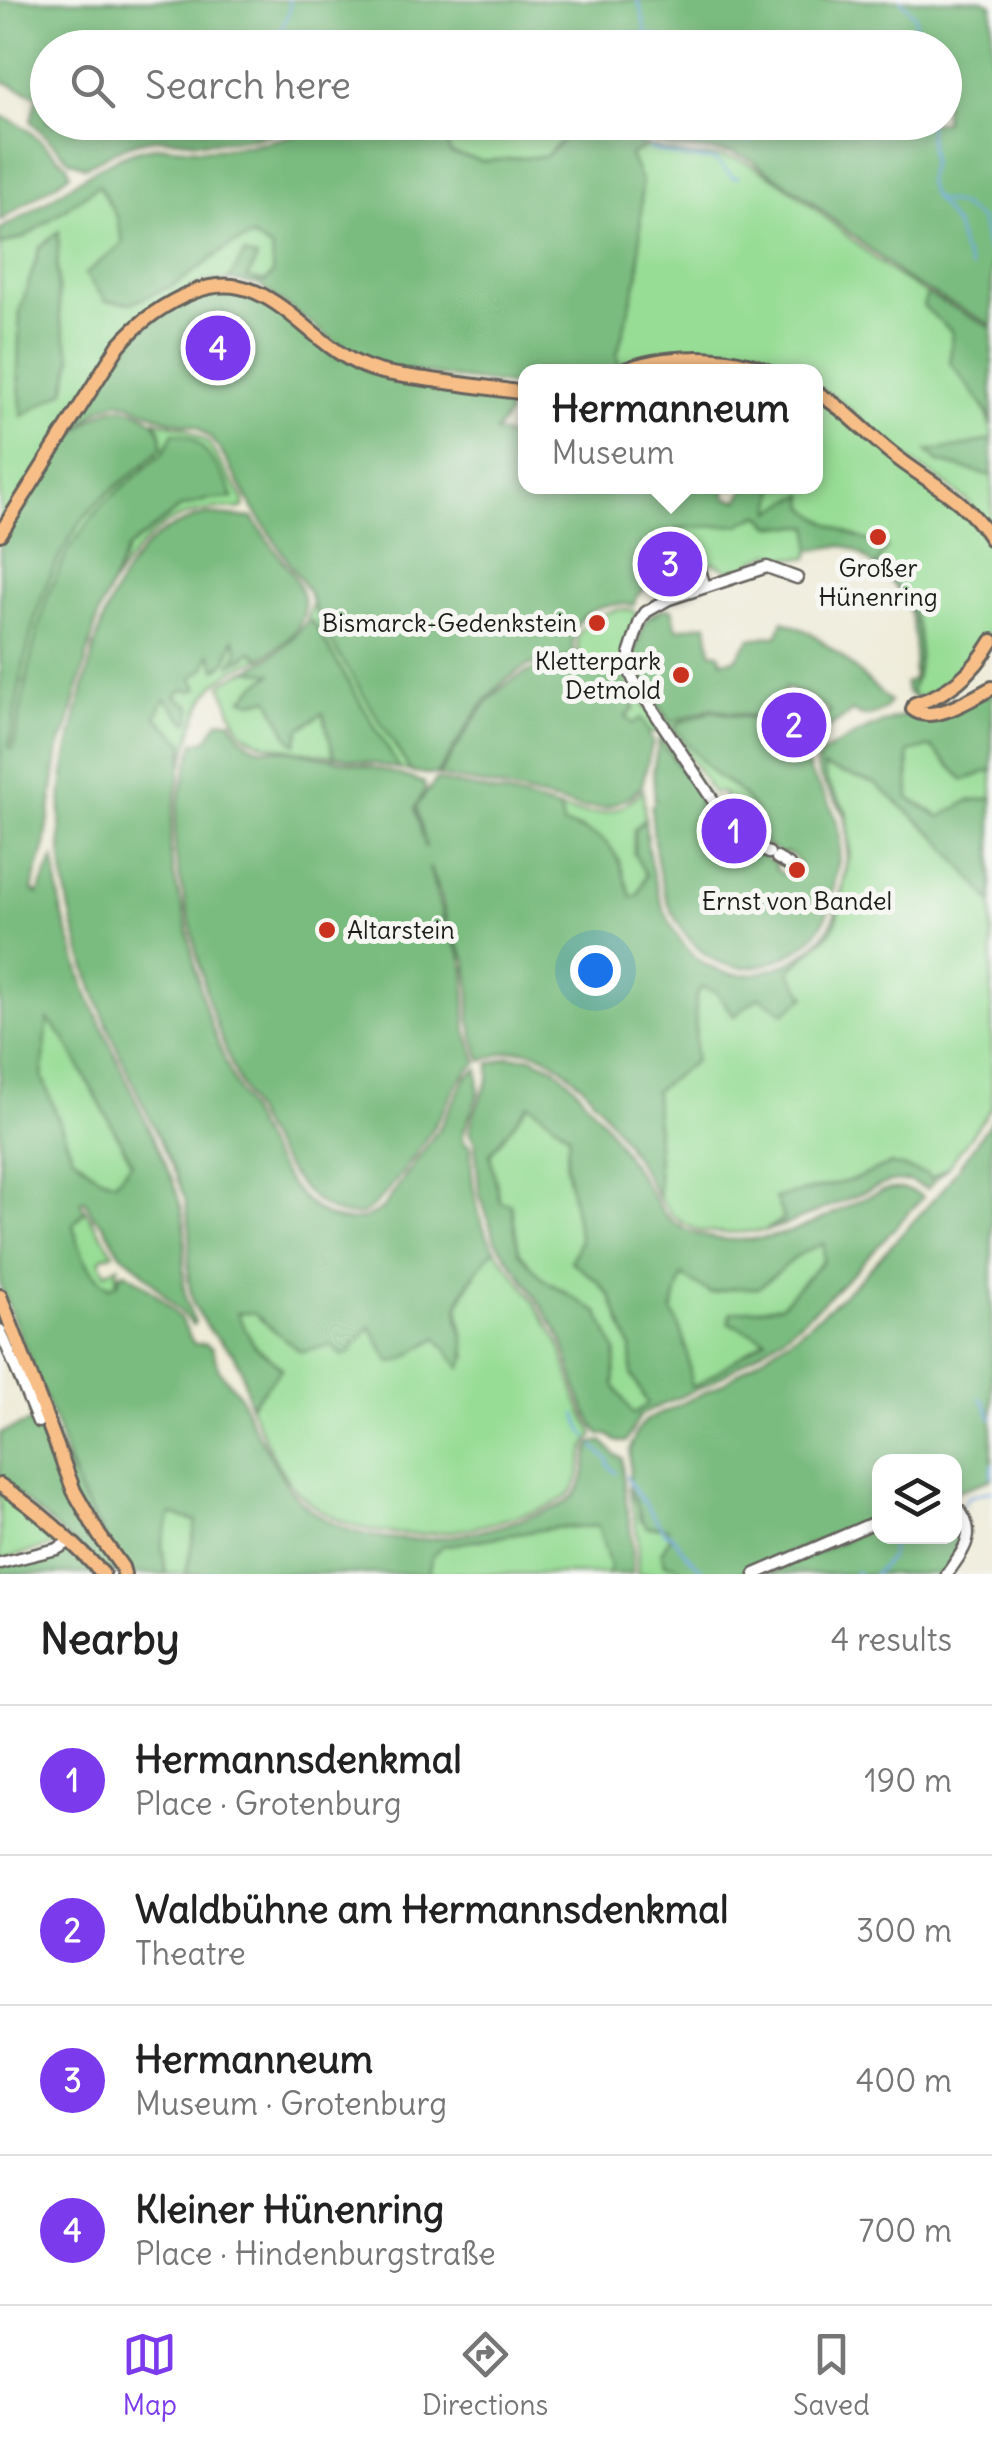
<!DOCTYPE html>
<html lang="en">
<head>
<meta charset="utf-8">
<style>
	:root { --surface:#fff; --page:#f6f6f6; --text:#222; --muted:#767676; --line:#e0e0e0; --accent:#7c3aed }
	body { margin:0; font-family:Delius,sans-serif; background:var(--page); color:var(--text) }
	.controls { position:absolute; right:30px; bottom:30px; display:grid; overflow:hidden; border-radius:20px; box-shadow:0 5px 15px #0003 }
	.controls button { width:90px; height:90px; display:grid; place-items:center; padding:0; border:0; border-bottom:2px solid var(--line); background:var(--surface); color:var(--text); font:50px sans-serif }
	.you { position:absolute; left:595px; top:970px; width:35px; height:35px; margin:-25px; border:8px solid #fff; border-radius:50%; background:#1a73e8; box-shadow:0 0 0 15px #1a73e833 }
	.badge { display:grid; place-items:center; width:65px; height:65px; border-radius:50%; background:var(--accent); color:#fff; font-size:32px; font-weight:700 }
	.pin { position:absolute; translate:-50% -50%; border:5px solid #fff; box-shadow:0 2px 10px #0006 }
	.popup { position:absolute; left:518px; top:364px; width:305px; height:130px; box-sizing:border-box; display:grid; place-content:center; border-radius:20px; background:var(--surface); filter:drop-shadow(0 2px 8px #0005); font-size:32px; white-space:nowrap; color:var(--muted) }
	.popup b { font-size:38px; color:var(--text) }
	.popup::after { content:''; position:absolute; left:50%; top:100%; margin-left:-20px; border:20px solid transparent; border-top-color:var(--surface) }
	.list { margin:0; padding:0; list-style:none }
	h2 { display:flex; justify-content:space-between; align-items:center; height:130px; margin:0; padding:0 40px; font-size:42px }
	h2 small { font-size:32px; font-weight:400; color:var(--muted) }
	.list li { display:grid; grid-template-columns:65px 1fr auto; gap:30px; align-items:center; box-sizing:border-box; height:150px; padding:0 40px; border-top:2px solid var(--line) }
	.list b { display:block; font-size:38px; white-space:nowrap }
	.list p { margin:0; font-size:32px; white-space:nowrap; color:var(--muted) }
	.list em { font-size:32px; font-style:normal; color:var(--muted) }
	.icon { flex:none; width:55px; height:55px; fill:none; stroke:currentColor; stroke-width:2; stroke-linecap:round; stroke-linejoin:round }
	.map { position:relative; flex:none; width:992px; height:1574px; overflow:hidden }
	.search { position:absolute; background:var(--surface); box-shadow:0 5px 15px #0003; left:30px; right:30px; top:30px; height:110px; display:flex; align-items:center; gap:25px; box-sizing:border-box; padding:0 35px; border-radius:55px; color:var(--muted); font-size:38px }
	.sheet { height:730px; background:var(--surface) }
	nav { display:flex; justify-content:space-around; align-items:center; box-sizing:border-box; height:140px; border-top:2px solid var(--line); background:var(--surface); font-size:28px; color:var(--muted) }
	nav a { display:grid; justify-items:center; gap:5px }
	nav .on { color:var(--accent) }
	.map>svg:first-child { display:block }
	.green { fill:#98dd96; stroke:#5a7c59; stroke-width:2.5; fill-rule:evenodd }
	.forest { fill:#7abc7f; stroke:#4b6c4e; stroke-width:2.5; fill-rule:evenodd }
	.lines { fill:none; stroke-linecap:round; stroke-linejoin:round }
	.stream { stroke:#73aae2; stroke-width:2.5 }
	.minor-casing { stroke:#66645e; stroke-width:15 }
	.major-casing { stroke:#66645e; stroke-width:18 }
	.minor { stroke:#fff; stroke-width:10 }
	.major { stroke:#f7be87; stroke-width:12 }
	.poi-dot { fill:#c8321e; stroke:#f6f6f2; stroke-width:4 }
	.labels { text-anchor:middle; stroke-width:10; stroke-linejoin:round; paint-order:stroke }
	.poi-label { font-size:25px; fill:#1c1c1c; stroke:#f6f6f2 }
</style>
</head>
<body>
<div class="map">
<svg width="992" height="1574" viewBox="0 0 992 1574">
	<rect width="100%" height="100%" fill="#f6f6f2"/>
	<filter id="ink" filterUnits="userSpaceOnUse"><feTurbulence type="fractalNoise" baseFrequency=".01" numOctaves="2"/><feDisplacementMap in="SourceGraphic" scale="20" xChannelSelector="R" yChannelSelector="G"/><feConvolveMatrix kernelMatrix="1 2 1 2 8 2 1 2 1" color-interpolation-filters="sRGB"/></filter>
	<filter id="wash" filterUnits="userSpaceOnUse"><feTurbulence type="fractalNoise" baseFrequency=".0048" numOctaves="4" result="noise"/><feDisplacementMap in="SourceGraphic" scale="40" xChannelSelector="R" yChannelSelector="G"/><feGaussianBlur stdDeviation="2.25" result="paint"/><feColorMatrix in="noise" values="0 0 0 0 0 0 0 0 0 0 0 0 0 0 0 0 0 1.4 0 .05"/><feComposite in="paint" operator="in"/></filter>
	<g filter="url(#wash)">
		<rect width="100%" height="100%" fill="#eeebd8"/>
		<g class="green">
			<path d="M442 123H561L567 135 546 156 482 161 450 153Z"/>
			<path d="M647 146C662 150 677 154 693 156 711 157 729 154 746 162 814 195 861 259 927 294L924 306 952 332 950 362C968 386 992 408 992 439L960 447 928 452 939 462 992 476V530L966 500 944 483 896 451 837 398 815 386V372L783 371 758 361 728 354 672 357 620 366 617 355 639 271 630 155Z"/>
			<path d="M99 185 117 218 123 244 177 284 231 245 253 237 272 250 274 274 265 282 247 278 244 254 229 280 201 283 152 308 0 526V245L25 237ZM59 233 57 271 60 319 72 359 23 415 18 373 20 310Z"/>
			<path d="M815 397 835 408C867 434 980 514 991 549 992 567 992 607 992 627 983 652 962 678 939 690 932 694 922 696 915 698L911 689C917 678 918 671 919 658 922 614 906 594 877 564L887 547C858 538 827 527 805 507L804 495 771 512 776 487 815 486Z"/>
			<path d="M153 420 186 428 208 443 244 500V507L241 509C173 505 148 532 112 584L128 548 180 508 206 500 233 497 174 433 163 453 102 505 33 648 13 749H9C24 666 34 575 92 509 113 485 142 471 162 447 162 436 162 427 153 420Z"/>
			<path d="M760 515 771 526H811V550L808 558H778L771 553 753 561 754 565 738 572 737 568 729 571 714 562 702 569 678 531 683 528 739 524Z"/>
			<path d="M312 602 316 613 411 772 400 769 313 622 307 621Z"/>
			<path d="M622 609 633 610 636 614C626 664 616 654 645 702L644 707 649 709 660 728 655 734 650 732 641 719 633 724 626 717 635 707C632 702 631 696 628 691 620 675 597 666 581 670L578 663 571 661 575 654 579 653 577 638C585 618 602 613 622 609Z"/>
			<path d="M663 609 670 635 710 653 718 654 734 716 710 768C716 776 721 778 729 784 749 797 761 818 764 841L760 826 724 799 725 795 722 792 713 793 634 672 635 648 650 615Z"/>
			<path d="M234 638 239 651 232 663 242 660 251 652 262 658C250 663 236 668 225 676 197 695 192 734 183 764L184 743 156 717 164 698 188 722 190 720 174 696 183 689 192 691 198 688 192 678 211 653 217 669 227 660Z"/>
			<path d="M248 670 273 673 255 686 243 699 252 702 269 699 291 741 296 743 300 729 323 713 334 756C312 752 253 748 241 730 231 717 228 699 221 685L226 680Z"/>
			<path d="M665 733 708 798 706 801C710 816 710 844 727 850 735 853 745 850 753 853 718 870 706 852 700 818 698 809 699 801 696 793 690 775 672 754 659 740Z"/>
			<path d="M931 747 964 780 992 770V798L968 801 941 817 909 798 908 752Z"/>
			<path d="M822 766 875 783 937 837 992 903V1107L948 1167 930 1180 890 1164 853 1180 776 1198 784 1219 765 1231 726 1233 700 1231 688 1226 674 1217 659 1199 655 1091 695 1060 696 995 701 987 716 992 788 972 830 933 836 922 850 852 847 812 827 782Z"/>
			<path d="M643 789 645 819 634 830V854L646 874 638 895 631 898 618 859 582 829 563 825 560 809C594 817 618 817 643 789Z"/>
			<path d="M48 1018 64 1038 132 1163 115 1182 98 1176 72 1155 42 1076Z"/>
			<path d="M529 1103 569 1134 566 1165 580 1241 571 1261 597 1281 611 1297 631 1348 632 1375 649 1404 632 1415 614 1385 616 1352 566 1292 543 1279 519 1252 511 1205 500 1202 490 1155Z"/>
			<path d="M85 1210 114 1253 103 1257 100 1262 106 1273 118 1266 116 1284 110 1287C88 1275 79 1248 73 1224Z"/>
			<path d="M825 1242 823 1261 780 1306 729 1323 767 1339 697 1385 691 1387 690 1368 672 1311 682 1275 711 1293 733 1288H758L800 1254Z"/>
			<path d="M495 1249 528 1292 559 1342 577 1401 594 1435C576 1453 587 1480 567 1496 551 1508 529 1513 510 1518 441 1539 355 1548 299 1493 278 1473 262 1433 250 1406L282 1368 254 1345 236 1313H253L301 1352 331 1345 350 1352 370 1326 401 1360 437 1338 467 1356 458 1306 479 1267Z"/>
			<path d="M629 1489 634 1494 640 1520 667 1527 678 1566 683 1574H637L638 1539Z"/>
			<path d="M0 1491 18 1502 63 1543 0 1560Z"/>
			<path d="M170 1514 196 1521 186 1574H166L162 1544Z"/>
			<path d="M599 1526 610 1567 608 1574H428L432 1557 442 1546 552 1528Z"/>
		</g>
		<g class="forest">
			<path d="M0 0H982L992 4V325L907 280 803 195 750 159 734 153 672 147 627 134 607 123 944 122V48H48V122L314 123C281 133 248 141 213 142 190 143 165 135 142 141 121 146 103 158 84 167L69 160 31 121 37 96 0 80Z"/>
			<path d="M0 115 26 128 67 165 70 174 0 221Z"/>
			<path d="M336 122 442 123 450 153 482 161 546 156 567 136 561 123H596L625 138 647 146 630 155 642 182 639 271 617 355 620 366 607 371 525 372V387L455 378 379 365 349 352 259 285 229 280 244 254 257 258 248 278 265 282 273 274 272 250 253 237 231 245 177 284 132 303 106 301 85 274 123 243 117 218 99 185 25 237 0 245V229C49 206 87 165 140 150 165 142 191 151 216 149 258 146 296 136 336 122Z"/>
			<path d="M59 231 57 271 60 319 72 359 65 391 22 416 18 373 20 310 40 247Z"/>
			<path d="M218 288 253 293 335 356 507 396 508 415 495 432 523 440 525 443V486L724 487 726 498 739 500 745 487H776L772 512 791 500 805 495 806 507C828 527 858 538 887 547L877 564C906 594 922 614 919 658 918 670 917 678 911 689L915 698 907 693 905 683 913 680C919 625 913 597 869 561 861 554 853 547 842 546 832 546 821 549 811 550L810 526H771L763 516 758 515 739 525 683 528 657 539 651 567 653 581 636 597 634 605C610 603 576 607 573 639 572 645 574 650 574 656 560 661 543 659 528 666 481 689 465 736 436 775L411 772 323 629 308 591 256 513 220 450 209 437 197 427 165 419 129 404 118 402 101 408 68 436 133 336 171 306Z"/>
			<path d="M927 294 992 328V426L987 411 950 362 952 332 923 306Z"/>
			<path d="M113 408C138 406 163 420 162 446 143 470 113 485 92 508 34 575 24 665 9 748L13 749 33 648 47 597 68 550 102 505 163 453 174 433C181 434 184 433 190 437 204 446 230 482 233 498L206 500 180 508 128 548 99 613 68 727 59 748 45 845 32 890 38 894 54 858 62 913 86 991 172 1179C178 1197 185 1214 185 1234 185 1268 178 1290 195 1322L193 1325 139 1268 121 1254 103 1224 93 1216 85 1200 80 1201 85 1210 73 1225C79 1248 88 1275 110 1287L118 1283 120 1274 125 1272C143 1282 171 1304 182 1322 187 1329 189 1337 194 1344H205L212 1348 219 1370 240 1395 252 1424 289 1488C344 1557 447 1544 520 1520 536 1514 556 1510 570 1499 590 1484 582 1462 592 1443L603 1441 615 1455 622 1458C621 1497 637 1534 632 1574H608L610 1567 598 1526 552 1528 442 1546 432 1557 428 1574H186L196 1521 171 1514 162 1543 166 1574H130L103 1534 78 1490 55 1423 0 1285V542C27 500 65 425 113 408ZM48 1020 64 1038 132 1162 115 1182 98 1176 72 1155 42 1076Z"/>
			<path d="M992 439V476L939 462 927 451 960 447Z"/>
			<path d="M207 514 253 518C286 573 345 610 262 658L251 652 231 665 238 651 234 639 227 660 217 670 210 654 205 668 192 678 198 688 192 691 183 689 175 696 191 706 190 720 187 723 165 699 156 717 184 743C182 785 166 820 172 864 174 882 181 899 185 916 191 944 195 972 203 999 215 1041 233 1080 252 1119 275 1165 321 1254 383 1208L441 1125 466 1077 478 1069 479 1092 463 1134 464 1141 471 1147C471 1180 476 1221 495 1249 482 1263 464 1285 459 1304 453 1326 474 1344 461 1368L437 1338 401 1360 391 1363 370 1327 350 1352 343 1356 331 1345 301 1352 253 1313H237L254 1345 282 1368 250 1406 242 1372 234 1354 211 1332 193 1304 188 1279 190 1230 185 1199 176 1175C123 1058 52 935 61 802 64 754 79 707 91 660 102 617 121 564 159 535 173 525 190 519 207 514Z"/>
			<path d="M663 609H672L677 629 707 624 711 652 719 653 722 661 736 659 750 639 778 635 783 621 811 633 843 658 890 702C880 715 866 721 853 711L815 738 811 734 829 711 809 696 785 688 775 720 728 712 712 708 671 722 641 679 633 657 646 620Z"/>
			<path d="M307 621 313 622 400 769 334 756 323 713 300 729 296 744 291 741 269 699 252 702 243 699 255 686 272 674 248 670C273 657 290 644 307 621Z"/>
			<path d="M571 661 577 663 581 670C594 666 618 671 626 685 630 692 630 700 635 708L626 717 633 724 641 718 650 732 649 737 653 741 642 785 631 796 606 808H581L496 787 438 776C478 718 491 670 571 661Z"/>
			<path d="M992 692V770L964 780 931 747 908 752 909 798 940 817 968 801 992 798V903L937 837 875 783 823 767 827 782 847 812 850 852 836 922 830 933 789 971 806 996 785 1013 759 997 734 1016 716 992 702 987 696 995 695 1061 655 1091 659 1199C634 1156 580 1058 527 1051 510 1049 498 1055 482 1061L475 1043 470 1020V992L467 962 447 924 441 897 429 867 446 928 461 955 465 969 466 1028 478 1063C456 1076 452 1098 439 1118 426 1139 380 1212 358 1215 289 1225 225 1055 209 1002 200 971 194 938 186 906 182 886 176 868 175 847 173 812 185 776 194 743L207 740 219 721 231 720C236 731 245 743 257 747 267 750 278 748 288 750 334 760 380 766 424 783L425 789 415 809 426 848 417 809 418 804 436 780 514 796 560 809 563 825C615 836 616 851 631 897L638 895 646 875 634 854V830L645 819C650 893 680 1002 776 968 799 960 822 943 833 920 843 896 853 839 844 814 838 799 805 771 821 755 826 750 835 746 841 743 886 715 941 706 992 692Z"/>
			<path d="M712 711 759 720 772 726 771 732C781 739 792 746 800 756 806 762 808 769 812 776 823 793 835 809 839 830 842 845 839 862 836 876 833 891 831 907 824 921 815 939 796 953 778 960 729 980 695 957 672 912 657 881 654 841 651 807L655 801 653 770 659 740 693 786 698 797 699 813 704 835 719 857 732 861 757 853 777 865 775 868 782 874 794 875V873L798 872 797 869H799L798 866 800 865 793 855 785 852 783 855 763 843C764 822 752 802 735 788 729 783 721 780 716 775 700 760 687 744 674 726L681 722Z"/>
			<path d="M509 1057H531L554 1067 570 1081 606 1125 663 1212C693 1248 760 1244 801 1228 830 1217 857 1199 886 1190 900 1187 912 1189 923 1197L853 1273 820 1305 779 1339 711 1383 650 1410 640 1416 626 1442 616 1441 608 1435 600 1434 594 1427 580 1399 562 1339 530 1288 495 1240 479 1192 475 1142 469 1132 474 1114 489 1078V1064ZM529 1104 569 1134 566 1165 580 1241 571 1261 597 1281 611 1297 631 1348 632 1375 648 1404 633 1414 614 1385 616 1352 599 1313 543 1279 519 1252 511 1204 500 1202 490 1154ZM824 1243 823 1261 780 1306 731 1312 729 1323 766 1339 697 1385 691 1386C690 1359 685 1335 672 1311L682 1276 711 1293 733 1288H758L800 1254Z"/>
			<path d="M992 1120V1479L955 1492 954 1462H880L879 1515 741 1574H683L677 1566 665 1564 661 1552 670 1538 667 1528 647 1527C636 1516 639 1499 629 1489L630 1450 636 1433 645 1421 722 1384 800 1331 832 1305 861 1278 943 1189Z"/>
			<path d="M890 1164 927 1174 930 1179 948 1167 927 1189 909 1181 889 1182 788 1224 765 1231 784 1219 775 1198 853 1180Z"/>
			<path d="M0 1309 47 1424 118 1571 115 1574 106 1571 0 1480V1433L38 1419 0 1323Z"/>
			<path d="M955 1510 965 1532V1538L944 1574H767L879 1525 880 1536H954Z"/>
			<path d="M73 1549 95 1574H0V1566Z"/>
		</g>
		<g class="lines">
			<g class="stream">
				<path d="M637 0C646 14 642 31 650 45L648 48"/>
				<path d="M901 0 915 16 917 48"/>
				<path d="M648 34 664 40 671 48"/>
				<path d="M273 48 290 9 289 0"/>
				<path d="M640 122 644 137"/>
				<path d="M735 122 751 143"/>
				<path d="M928 122 931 163 927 178 930 192 956 227 962 249 971 268"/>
				<path d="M650 149 684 158 715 160 733 177H738"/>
				<path d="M936 200 958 204 981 220 987 250 992 256"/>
				<path d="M979 1398 983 1400 992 1419"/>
				<path d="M576 1414 582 1430 588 1438"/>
				<path d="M594 1446 608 1460 609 1466 616 1473"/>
				<path d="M991 1476 992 1464"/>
				<path d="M626 1477 665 1533H670L685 1553 706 1574"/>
				<path d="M963 1505 968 1497 992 1490"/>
				<path d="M910 1536 917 1541 924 1536"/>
				<path d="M854 1574 856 1572 859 1574"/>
				<path d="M874 1574 891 1558 890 1550 898 1536"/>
			</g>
		</g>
	</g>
	<g filter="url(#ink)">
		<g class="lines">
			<defs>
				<g id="minor">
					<path d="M700 570 705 587"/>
					<circle cx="733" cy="831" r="13"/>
					<path d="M726 820 634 681 630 672V652L640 621 646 612 669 599 767 567 797 578"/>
					<path d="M744 839 760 848"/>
					<path d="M767 852 769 853"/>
					<path d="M777 858 789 865"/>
					<path d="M0 1330 38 1422"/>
					<path d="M0 1563 57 1549 71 1541"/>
					<path d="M755 1574 880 1520"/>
					<path d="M947 1574C965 1548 980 1532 954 1504"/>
				</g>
				<g id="major">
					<path d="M620 372C660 354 729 353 769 372"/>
					<path d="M815 392C845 408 864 431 890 452 929 484 962 494 992 540"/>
					<path d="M0 534 119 345C140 321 163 304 193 292 265 263 301 337 359 364 380 374 404 376 426 379 459 384 492 388 525 393"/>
					<path d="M992 641C974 672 949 694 915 704L913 709C932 725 972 698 992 688"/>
					<path d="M0 1296 74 1491 99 1535 122 1567 124 1574"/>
					<path d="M0 1485C39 1510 72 1541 103 1574"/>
				</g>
			</defs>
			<use href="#minor" class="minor-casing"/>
			<use href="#major" class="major-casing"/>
			<use href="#minor" class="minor"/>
			<use href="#major" class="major"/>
		</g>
	</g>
	<g class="poi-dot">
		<circle cx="878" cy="537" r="10"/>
		<circle cx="597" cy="623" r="10"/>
		<circle cx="681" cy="675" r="10"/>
		<circle cx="797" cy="870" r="10"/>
		<circle cx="327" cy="930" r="10"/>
	</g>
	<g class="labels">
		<g class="poi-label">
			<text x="878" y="577">Großer<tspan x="878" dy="29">Hünenring</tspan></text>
			<text x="577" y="632" text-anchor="end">Bismarck-Gedenkstein</text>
			<text x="661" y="670" text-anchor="end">Kletterpark<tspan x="661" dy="29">Detmold</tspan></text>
			<text x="797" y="910">Ernst von Bandel</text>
			<text x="347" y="939" text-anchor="start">Altarstein</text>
		</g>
	</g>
</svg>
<div class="controls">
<button><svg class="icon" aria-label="layers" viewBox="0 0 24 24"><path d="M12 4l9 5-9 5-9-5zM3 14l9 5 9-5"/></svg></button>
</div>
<div class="you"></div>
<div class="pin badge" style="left:734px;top:831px">1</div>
<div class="pin badge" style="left:794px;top:725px">2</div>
<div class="pin badge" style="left:670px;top:564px">3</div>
<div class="popup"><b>Hermanneum</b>Museum</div>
<div class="pin badge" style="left:218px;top:348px">4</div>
<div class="search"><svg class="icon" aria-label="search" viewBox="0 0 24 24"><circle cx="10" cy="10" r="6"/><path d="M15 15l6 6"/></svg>Search here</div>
</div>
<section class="sheet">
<h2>Nearby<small>4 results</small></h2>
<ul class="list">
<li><span class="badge">1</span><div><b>Hermannsdenkmal</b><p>Place · Grotenburg</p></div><em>190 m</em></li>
<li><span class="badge">2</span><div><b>Waldbühne am Hermannsdenkmal</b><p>Theatre</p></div><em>300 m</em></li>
<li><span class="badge">3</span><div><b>Hermanneum</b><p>Museum · Grotenburg</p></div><em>400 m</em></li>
<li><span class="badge">4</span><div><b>Kleiner Hünenring</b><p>Place · Hindenburgstraße</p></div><em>700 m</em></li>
</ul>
</section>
<nav>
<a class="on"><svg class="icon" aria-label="map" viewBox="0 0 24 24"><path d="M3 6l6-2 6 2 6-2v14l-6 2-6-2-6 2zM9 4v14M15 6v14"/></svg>Map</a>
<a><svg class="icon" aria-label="directions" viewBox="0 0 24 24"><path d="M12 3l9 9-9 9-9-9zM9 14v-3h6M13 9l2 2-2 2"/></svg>Directions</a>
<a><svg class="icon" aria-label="saved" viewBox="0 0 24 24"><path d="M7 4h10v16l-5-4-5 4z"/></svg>Saved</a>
</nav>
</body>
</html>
